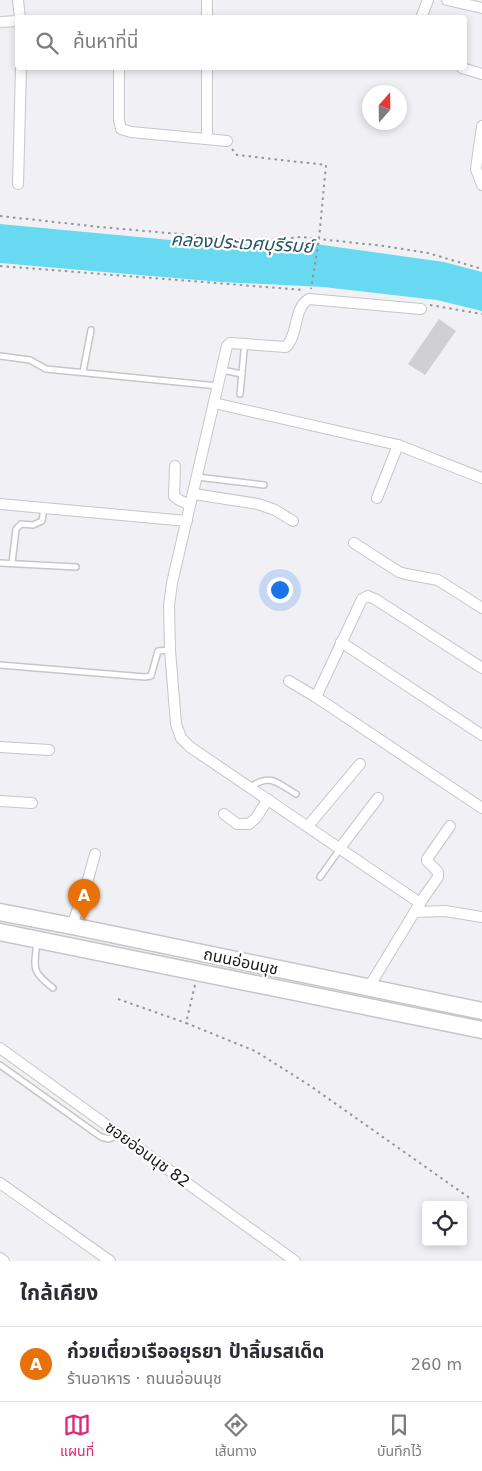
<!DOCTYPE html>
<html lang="th">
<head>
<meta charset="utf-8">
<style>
	:root { --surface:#fff; --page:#f7f7f7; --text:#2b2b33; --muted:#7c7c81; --line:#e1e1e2; --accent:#db2777 }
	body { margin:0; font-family:"DejaVu Sans","Noto Sans Thai",sans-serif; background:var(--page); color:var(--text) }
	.controls { position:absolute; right:15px; bottom:15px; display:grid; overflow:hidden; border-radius:5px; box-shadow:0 2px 8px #0003 }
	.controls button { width:45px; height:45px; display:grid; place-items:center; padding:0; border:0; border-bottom:1px solid var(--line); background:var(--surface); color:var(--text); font:25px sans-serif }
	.compass { position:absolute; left:362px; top:85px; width:45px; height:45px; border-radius:50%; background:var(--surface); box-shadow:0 2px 8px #0003; rotate:20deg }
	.you { position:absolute; left:279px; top:589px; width:18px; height:18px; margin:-12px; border:4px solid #fff; border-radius:50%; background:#1a73e8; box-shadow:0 0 0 8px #1a73e833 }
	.badge { display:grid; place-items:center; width:32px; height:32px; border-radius:50%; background:var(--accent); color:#fff; font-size:16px; font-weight:700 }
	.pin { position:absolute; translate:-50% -41px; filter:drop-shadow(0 1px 2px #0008) }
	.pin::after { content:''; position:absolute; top:26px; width:18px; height:15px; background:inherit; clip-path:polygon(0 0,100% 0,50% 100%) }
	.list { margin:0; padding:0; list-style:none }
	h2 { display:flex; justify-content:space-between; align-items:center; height:65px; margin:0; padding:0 20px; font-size:21px }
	h2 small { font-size:16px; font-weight:400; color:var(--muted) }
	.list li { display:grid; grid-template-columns:32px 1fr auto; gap:15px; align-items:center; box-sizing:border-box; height:75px; padding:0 20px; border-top:1px solid var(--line) }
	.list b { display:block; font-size:19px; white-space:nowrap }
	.list p { margin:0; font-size:16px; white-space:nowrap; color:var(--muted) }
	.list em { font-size:16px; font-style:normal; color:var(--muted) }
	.icon { flex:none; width:28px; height:28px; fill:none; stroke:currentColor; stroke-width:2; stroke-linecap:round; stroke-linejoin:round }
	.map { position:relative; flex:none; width:482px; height:1261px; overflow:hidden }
	.search { position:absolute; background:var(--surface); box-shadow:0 2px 8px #0003; left:15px; right:15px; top:15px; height:55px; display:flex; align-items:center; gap:12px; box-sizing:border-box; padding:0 18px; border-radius:5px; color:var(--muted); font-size:19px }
	.sheet { height:140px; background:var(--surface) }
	nav { display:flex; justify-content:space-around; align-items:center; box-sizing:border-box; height:70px; border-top:1px solid var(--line); background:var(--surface); font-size:14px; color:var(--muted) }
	nav a { display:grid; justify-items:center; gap:2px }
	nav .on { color:var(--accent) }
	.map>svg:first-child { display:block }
	.water { fill:#67daf2 }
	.building { fill:#d0d0d4 }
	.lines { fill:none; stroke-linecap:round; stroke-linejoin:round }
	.lane-casing { stroke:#c6c6ca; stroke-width:8 }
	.street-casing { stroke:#c6c6ca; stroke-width:12 }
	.primary-casing { stroke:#c6c6ca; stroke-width:19 }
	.path { stroke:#969598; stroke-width:2; stroke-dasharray:2.5 4; stroke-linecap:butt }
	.lane { stroke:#fff; stroke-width:5 }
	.street { stroke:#fff; stroke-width:10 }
	.primary { stroke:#fff; stroke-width:16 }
	.labels { text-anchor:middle; stroke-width:4.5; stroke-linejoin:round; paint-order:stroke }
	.street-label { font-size:16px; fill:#19191a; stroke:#fff }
	.water-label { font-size:18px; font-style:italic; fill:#23545f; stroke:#fff }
</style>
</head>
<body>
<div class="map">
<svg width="482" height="1261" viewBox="0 0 482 1261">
	<rect width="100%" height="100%" fill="#f1f0f5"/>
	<path class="water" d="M0 224 224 245 308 243 444 262 482 272V311L437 300 323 287 221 282 0 263Z"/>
	<path class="building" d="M439 319 456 331 425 375 408 364Z"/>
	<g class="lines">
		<defs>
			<g id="lane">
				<path d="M0 356 30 360 46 369 218 386"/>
				<path d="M222 370 242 374"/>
				<path d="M83 372 91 330"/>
				<path d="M240 394 244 351"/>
				<path d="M197 477 264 485"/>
				<path d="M0 563 76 567"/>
				<path d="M12 563 16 529 21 524 33 525 42 521 44 508"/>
				<path d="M0 665 145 677 151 676 158 651 170 650"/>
				<path d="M250 787C271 773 277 783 296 794"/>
				<path d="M320 877 340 849"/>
				<path d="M37 942C34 969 31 971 53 988"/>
				<path d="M0 1065 101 1137 109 1139 120 1134"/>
			</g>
			<g id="street">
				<path d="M18 0 20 18"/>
				<path d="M447 0 482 8"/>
				<path d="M207 18V0"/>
				<path d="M421 18 428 0"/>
				<path d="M0 22 18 21"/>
				<path d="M119 68V120L121 129 131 132 227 141"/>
				<path d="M462 68 482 74"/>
				<path d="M482 126 476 169 482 185"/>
				<path d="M207 139V68"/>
				<path d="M18 184 21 68"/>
				<path d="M214 403 398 445 482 478"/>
				<path d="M175 466 174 496 179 500 190 505"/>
				<path d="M194 494 258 504 275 510 293 521"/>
				<path d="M377 498 398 445"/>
				<path d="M0 504 187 521"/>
				<path d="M354 543 399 572 406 574 438 580 482 608"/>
				<path d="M341 642 482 735"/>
				<path d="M289 681 316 697 482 808"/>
				<path d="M316 697 362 599 368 596 375 599 482 668"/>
				<path d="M0 747 49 750"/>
				<path d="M0 801 32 803"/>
				<path d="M224 814 237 824H249L256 818 268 799"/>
				<path d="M308 826 360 764"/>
				<path d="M340 848 378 798"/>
				<path d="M420 903 190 747 181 738 176 724 170 650 169 605 172 583 227 346 230 343 286 347C299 334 293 308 309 299L421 309"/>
				<path d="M415 912 445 911 482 917"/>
				<path d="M72 926 89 876 95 854"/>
				<path d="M369 987 420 903 438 877V872L427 861V859L450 826"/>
				<path d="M0 1048 295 1261"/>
				<path d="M0 1183 110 1261"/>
				<path d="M0 1258 4 1261"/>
			</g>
			<g id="primary">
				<path d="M0 912 72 926 482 1011"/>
				<path d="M0 932 482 1030"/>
			</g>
		</defs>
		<use href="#lane" class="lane-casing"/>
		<use href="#street" class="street-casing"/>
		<use href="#primary" class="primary-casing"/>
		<g class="path">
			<path d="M232 149 237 155 326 165 319 239 311 289"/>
			<path d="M0 216 100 227 259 241 301 237 384 246 428 253 482 269"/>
			<path d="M0 266 304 290"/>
			<path d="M430 305 482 314"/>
			<path d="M195 985 186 1023 255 1051 309 1085 471 1199"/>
			<path d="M118 999 186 1023"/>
		</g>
		<use href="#lane" class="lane"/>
		<use href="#street" class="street"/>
		<use href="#primary" class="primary"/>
	</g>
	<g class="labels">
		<g class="street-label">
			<text transform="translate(241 961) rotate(12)" y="6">ถนนอ่อนนุช</text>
			<text transform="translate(148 1154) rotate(36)" y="6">ซอยอ่อนนุช 82</text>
		</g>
		<g class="water-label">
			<text transform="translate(242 243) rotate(3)" y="6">คลองประเวศบุรีรมย์</text>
		</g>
	</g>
</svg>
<div class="controls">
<button><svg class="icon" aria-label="locate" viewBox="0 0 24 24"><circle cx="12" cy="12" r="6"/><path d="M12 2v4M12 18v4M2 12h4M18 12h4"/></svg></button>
</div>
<svg class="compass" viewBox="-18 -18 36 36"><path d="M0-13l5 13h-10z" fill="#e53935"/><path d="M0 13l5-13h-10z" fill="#7c7c81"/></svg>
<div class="you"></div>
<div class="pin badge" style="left:84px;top:920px;background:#e8710a">A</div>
<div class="search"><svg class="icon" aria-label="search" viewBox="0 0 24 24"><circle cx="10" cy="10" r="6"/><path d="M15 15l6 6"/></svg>ค้นหาที่นี่</div>
</div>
<section class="sheet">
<h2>ใกล้เคียง<small></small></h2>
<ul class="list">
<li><span class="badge" style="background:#e8710a">A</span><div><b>ก๋วยเตี๋ยวเรืออยุธยา ป้าลิ้มรสเด็ด</b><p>ร้านอาหาร · ถนนอ่อนนุช</p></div><em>260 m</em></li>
</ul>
</section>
<nav>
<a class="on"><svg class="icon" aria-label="map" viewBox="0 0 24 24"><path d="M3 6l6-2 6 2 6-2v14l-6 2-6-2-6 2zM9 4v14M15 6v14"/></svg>แผนที่</a>
<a><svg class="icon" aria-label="directions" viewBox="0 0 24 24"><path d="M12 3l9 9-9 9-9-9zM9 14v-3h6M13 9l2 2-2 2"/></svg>เส้นทาง</a>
<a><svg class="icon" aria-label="saved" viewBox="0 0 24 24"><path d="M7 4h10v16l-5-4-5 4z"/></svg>บันทึกไว้</a>
</nav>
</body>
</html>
